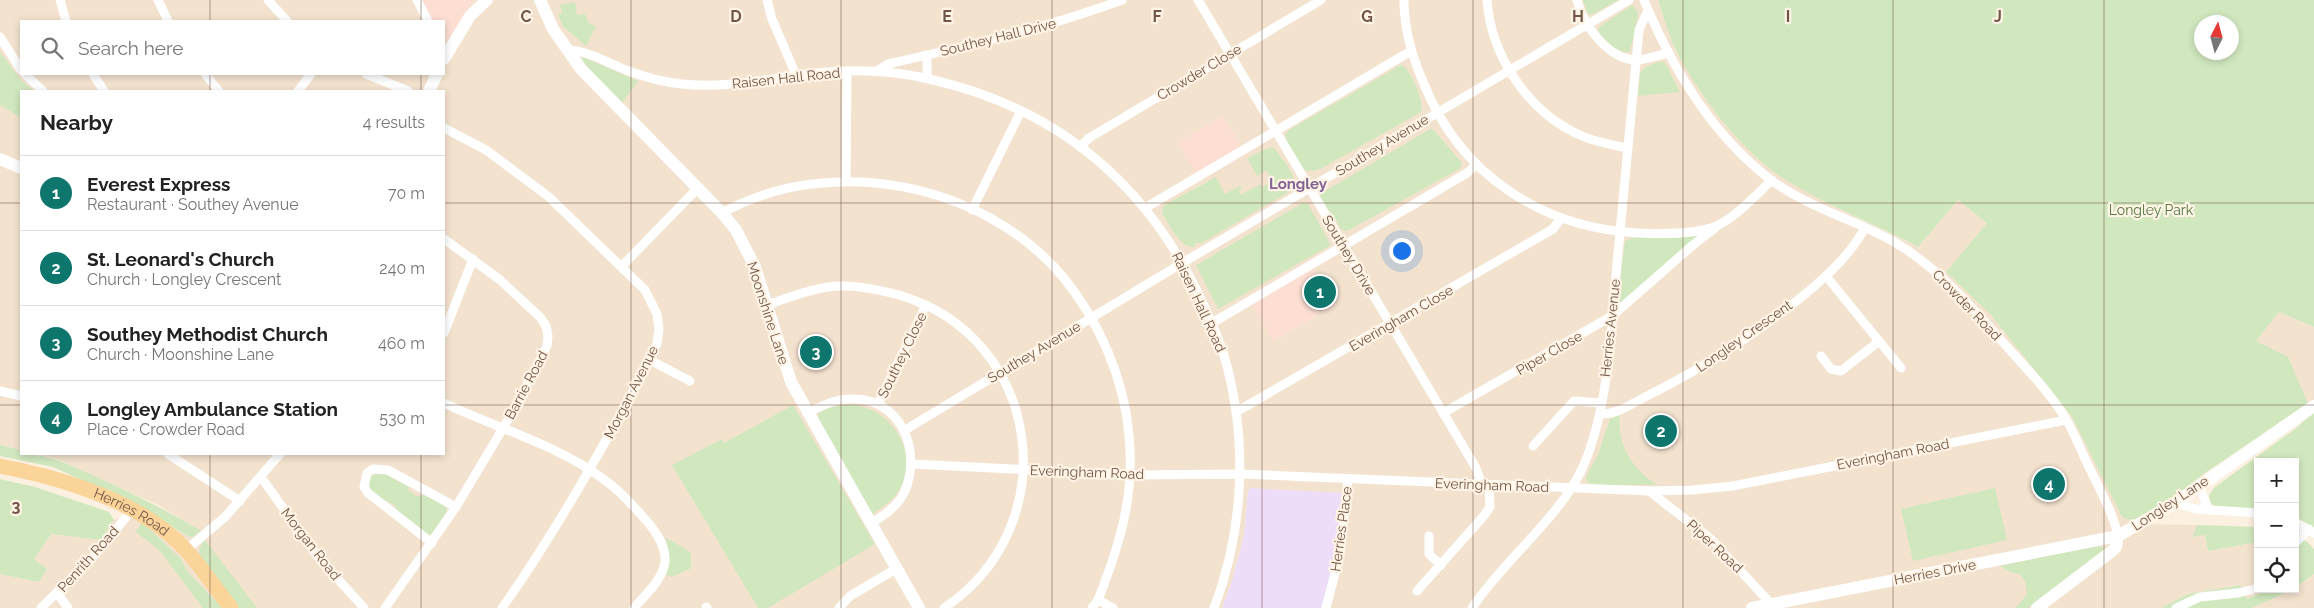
<!DOCTYPE html>
<html lang="en">
<head>
<meta charset="utf-8">
<style>
	:root { --surface:#fff; --page:#f6f6f6; --text:#222; --muted:#767676; --line:#e0e0e0; --accent:#0f766e }
	body { margin:0; font-family:Raleway,sans-serif; background:var(--page); color:var(--text) }
	.controls { position:absolute; right:15px; bottom:15px; display:grid; overflow:hidden; border-radius:0px; box-shadow:0 2px 8px #0003 }
	.controls button { width:45px; height:45px; display:grid; place-items:center; padding:0; border:0; border-bottom:1px solid var(--line); background:var(--surface); color:var(--text); font:25px sans-serif }
	.compass { position:absolute; left:2194px; top:15px; width:45px; height:45px; border-radius:50%; background:var(--surface); box-shadow:0 2px 8px #0003; rotate:6deg }
	.you { position:absolute; left:1401px; top:250px; width:18px; height:18px; margin:-12px; border:4px solid #fff; border-radius:50%; background:#1a73e8; box-shadow:0 0 0 8px #1a73e833 }
	.badge { display:grid; place-items:center; width:32px; height:32px; border-radius:50%; background:var(--accent); color:#fff; font-size:16px; font-weight:700 }
	.pin { position:absolute; translate:-50% -50%; border:2px solid #fff; box-shadow:0 1px 5px #0006 }
	.list { margin:0; padding:0; list-style:none }
	h2 { display:flex; justify-content:space-between; align-items:center; height:65px; margin:0; padding:0 20px; font-size:21px }
	h2 small { font-size:16px; font-weight:400; color:var(--muted) }
	.list li { display:grid; grid-template-columns:32px 1fr auto; gap:15px; align-items:center; box-sizing:border-box; height:75px; padding:0 20px; border-top:1px solid var(--line) }
	.list b { display:block; font-size:19px; white-space:nowrap }
	.list p { margin:0; font-size:16px; white-space:nowrap; color:var(--muted) }
	.list em { font-size:16px; font-style:normal; color:var(--muted) }
	.icon { flex:none; width:28px; height:28px; fill:none; stroke:currentColor; stroke-width:2; stroke-linecap:round; stroke-linejoin:round }
	.map { position:relative; flex:none; width:2314px; height:608px; overflow:hidden }
	.search { position:absolute; background:var(--surface); box-shadow:0 2px 8px #0003; left:20px; top:20px; width:425px; height:55px; display:flex; align-items:center; gap:12px; box-sizing:border-box; padding:0 18px; border-radius:0px; color:var(--muted); font-size:19px }
	.panel { position:absolute; background:var(--surface); box-shadow:0 2px 8px #0003; left:20px; top:90px; width:425px; height:365px; border-radius:0px }
	.map>svg:first-child { display:block }
	.residential { fill:#f3e2ce; fill-rule:evenodd }
	.commercial { fill:#fcded3 }
	.education { fill:#edddf8 }
	.green { fill:#d1e8bf; fill-rule:evenodd }
	.lines { fill:none; stroke-linecap:round; stroke-linejoin:round }
	.street { stroke:#fff; stroke-width:9 }
	.secondary { stroke:#fff; stroke-width:12 }
	.primary { stroke:#fad498; stroke-width:15 }
	.grid { fill:none; stroke:#725648; stroke-width:1; stroke-opacity:0.55 }
	.labels { text-anchor:middle; stroke-width:4.5; stroke-linejoin:round; paint-order:stroke }
	.street-label { font-size:14px; fill:#725648; stroke:#fff4e5 }
	.park-label { font-size:14px; fill:#527840; stroke:#fff4e5 }
	.neighbourhood-label { font-size:15px; font-weight:bold; fill:#836395; stroke:#fff4e5 }
	.grid-label { font-size:16px; text-anchor:middle; font-weight:bold; fill:#725648; stroke:#fff4e5; stroke-width:4.5; stroke-linejoin:round; paint-order:stroke }
</style>
</head>
<body>
<div class="map">
<svg width="2314" height="608" viewBox="0 0 2314 608">
	<rect width="100%" height="100%" fill="#fcf0e0"/>
	<g class="residential">
		<path d="M0 0H420L431 21H21V74H444V42L452 40 475 6 472 0H1658L1675 50 1705 99 1728 127 1750 150 1784 179 1827 203 1918 247 1958 200 1987 223 1946 272 1991 315 2072 417 2122 517 2139 524 2197 525 2192 537 2205 535 2208 551 2258 542V589L2271 591 2246 599 2240 585 2188 594 2161 608H1323L1336 550 1344 493 1250 488 1248 492 1244 536 1231 584 1222 608H0V574L39 582 47 569 34 559 51 534 101 540 114 520 143 508 187 536 192 537 200 531 160 506 59 460 35 454H444V91H21V450L0 445ZM1223 116 1244 150 1199 176 1178 142ZM1312 265 1335 305 1274 341 1250 301Z"/>
		<path d="M2279 312 2314 327V402L2308 403 2256 341Z"/>
		<path d="M2314 574V608H2252L2295 589Z"/>
	</g>
	<g class="commercial">
		<path d="M420 0H472L475 6 448 42H444V21H431Z"/>
		<path d="M1223 116 1244 150 1198 177 1178 142Z"/>
		<path d="M1312 265 1336 305 1273 341 1250 301Z"/>
	</g>
	<path class="education" d="M1250 488 1344 493 1336 550 1323 608H1222L1231 584 1244 536 1248 491Z"/>
	<g class="green">
		<path d="M1583 0H1619L1591 15 1587 13Z"/>
		<path d="M1658 0H2314V327L2279 312 2256 341 2288 357 2308 403 2205 473 2139 524 2122 517 2072 417 1991 315 1946 272 1987 223 1958 200 1918 247C1875 224 1828 206 1786 180 1745 155 1697 94 1676 50 1668 35 1664 16 1658 0ZM2202 22H2232V52H2202Z"/>
		<path d="M575 2 577 15 585 14 588 22 596 27 586 46 563 26 558 14 562 13 560 5Z"/>
		<path d="M1632 5 1638 11C1638 22 1632 40 1630 52 1619 53 1595 39 1599 27Z"/>
		<path d="M0 52 21 80 34 91H21V118L0 105Z"/>
		<path d="M583 57 638 81 622 103 583 63 581 59Z"/>
		<path d="M1659 62H1664L1667 66 1680 92 1638 96C1641 74 1635 68 1659 62Z"/>
		<path d="M1401 65C1410 67 1425 103 1421 112L1320 169C1316 170 1311 171 1308 171 1299 169 1287 144 1285 135L1289 130Z"/>
		<path d="M1432 128 1462 163 1461 168 1347 231 1342 230 1320 197 1322 193Z"/>
		<path d="M1268 148H1274C1282 159 1298 175 1294 189L1200 244 1198 242 1195 244V247C1180 249 1170 225 1162 213L1163 206 1216 177 1225 194 1240 186 1242 188 1239 190 1241 195 1260 184 1262 187 1272 180 1266 170 1257 176 1247 158Z"/>
		<path d="M1303 203 1308 204 1331 245 1218 309 1196 265Z"/>
		<path d="M1697 234V236L1620 304 1617 303 1625 241 1636 237Z"/>
		<path d="M793 405 875 544 768 608H758L672 465 722 439 724 443Z"/>
		<path d="M853 405C895 409 925 461 894 497 889 503 880 508 873 514L870 513 818 420V414C827 406 841 405 853 405Z"/>
		<path d="M2314 412V533L2295 522V462H2258V512L2215 507 2210 502 2209 495 2215 487 2295 429Z"/>
		<path d="M1620 414C1616 444 1633 471 1658 485H1596L1588 483 1586 477 1598 455 1610 419Z"/>
		<path d="M0 445 21 450V454C50 454 75 467 101 479 136 495 168 511 201 531L192 537 187 536 143 508 53 467 0 456Z"/>
		<path d="M381 472 409 487 408 490 416 496 425 495 446 505 447 511 431 535 426 534 395 511 396 506C388 500 366 496 369 481 370 475 375 474 381 472Z"/>
		<path d="M0 479 35 487 109 512 114 520 101 540 51 534 34 559 47 569 39 582 0 574Z"/>
		<path d="M1995 488 2007 540 1913 561 1901 509Z"/>
		<path d="M142 522 181 559 187 571 222 608H203L159 550 136 532Z"/>
		<path d="M2197 525 2258 527V542L2208 551 2205 535 2192 537Z"/>
		<path d="M2295 537 2306 541 2314 549V574L2295 588Z"/>
		<path d="M665 538 671 540 691 553V568L672 577 666 574C669 561 670 552 665 538Z"/>
		<path d="M205 540 257 608H239C231 598 201 564 199 554 199 548 201 544 205 540Z"/>
		<path d="M2098 545 2105 549 2103 552 2028 608H2016L2027 594 2025 581 2020 574 2009 572 2000 566Z"/>
		<path d="M2240 585 2247 599 2271 589H2294L2252 608H2161L2188 594Z"/>
	</g>
	<g class="lines">
		<g class="street">
			<path d="M60 0 66 21"/>
			<path d="M158 0 168 21"/>
			<path d="M268 0 287 21"/>
			<path d="M417 0 428 21"/>
			<path d="M767 0 772 19 796 75"/>
			<path d="M1198 0 1476 468 1482 485"/>
			<path d="M1404 0C1404 30 1412 57 1424 84 1460 174 1541 228 1638 233 1660 234 1695 235 1716 226 1734 219 1758 193 1772 180"/>
			<path d="M1487 0C1491 56 1528 112 1580 135 1595 142 1612 145 1628 148"/>
			<path d="M1577 0C1583 25 1609 61 1638 60 1648 59 1659 55 1669 53"/>
			<path d="M1644 0C1672 68 1712 135 1771 180 1809 208 1856 220 1896 243 1941 270 1974 310 2009 349 2029 371 2050 393 2066 419 2076 436 2083 456 2092 473 2102 494 2113 513 2118 536"/>
			<path d="M0 37 21 70"/>
			<path d="M566 50C587 50 606 62 626 70 644 77 662 82 682 84 728 89 773 77 818 73 854 69 894 71 929 79 1054 107 1144 181 1199 295 1209 316 1219 337 1225 359 1248 440 1244 530 1214 608"/>
			<path d="M927 55V78"/>
			<path d="M875 72 888 64C968 46 1046 28 1122 0"/>
			<path d="M25 74 43 91"/>
			<path d="M93 74 104 91"/>
			<path d="M205 74 219 91"/>
			<path d="M366 74 408 91"/>
			<path d="M298 91 311 74"/>
			<path d="M444 128 486 150 549 197 645 290 657 314 659 329 657 343 650 360C604 445 558 529 502 608"/>
			<path d="M1080 147 1089 138 1321 0"/>
			<path d="M846 180 847 71"/>
			<path d="M1145 208 1411 51"/>
			<path d="M972 210 1021 111"/>
			<path d="M722 213C830 153 983 182 1063 277 1099 321 1124 378 1129 435 1135 496 1120 544 1098 600L1092 608"/>
			<path d="M622 266 698 188"/>
			<path d="M1826 276 1901 368"/>
			<path d="M767 305C787 298 807 290 828 287 852 284 876 289 899 295 1043 337 1067 526 944 608"/>
			<path d="M1212 323 1467 173 1476 165"/>
			<path d="M444 333 473 259"/>
			<path d="M1821 356 1831 369 1841 371 1878 342"/>
			<path d="M650 360 690 381"/>
			<path d="M0 391 21 396"/>
			<path d="M444 403C496 428 555 444 602 478 618 489 631 503 644 518 654 529 666 544 665 561 663 580 646 594 634 608"/>
			<path d="M878 404 926 305"/>
			<path d="M1236 412 1553 229 1561 218"/>
			<path d="M807 413C821 406 835 399 851 399 901 397 923 452 904 493 897 507 883 516 870 524"/>
			<path d="M1443 413 1612 316 1693 245 1715 228"/>
			<path d="M1601 414C1617 414 1630 405 1643 398 1706 367 1776 322 1827 275 1842 261 1855 246 1865 228"/>
			<path d="M905 430 1194 256 1629 0"/>
			<path d="M1533 446 1574 401 1602 403"/>
			<path d="M168 454 240 501"/>
			<path d="M911 464 1131 475 1240 474 1649 491 1692 490 1733 486 2066 420"/>
			<path d="M261 477 318 557 364 608"/>
			<path d="M2199 485 2208 509"/>
			<path d="M1649 491 1711 539 1773 606"/>
			<path d="M2175 503 2196 509 2258 513"/>
			<path d="M2295 522 2314 533"/>
			<path d="M1429 536V554L1441 565"/>
			<path d="M432 543 368 493 364 487 367 473 373 469 388 470 456 507"/>
			<path d="M2295 543 2309 529"/>
			<path d="M186 550 225 517 280 454"/>
			<path d="M1417 591 1482 518 1490 507 1489 486"/>
			<path d="M57 593 68 608"/>
			<path d="M1098 600 1113 608"/>
			<path d="M706 607 707 608"/>
			<path d="M41 608 94 556 133 509"/>
			<path d="M385 608 456 507 512 413 547 346 548 336 546 326 540 317 499 279 444 239"/>
			<path d="M839 608 850 596 896 569"/>
			<path d="M1326 608 1340 554 1348 479"/>
			<path d="M1472 608C1503 561 1559 518 1582 469 1609 410 1611 328 1617 264 1624 186 1632 108 1639 30L1648 10"/>
			<path d="M2176 608 2200 597 2238 593 2258 588"/>
		</g>
		<g class="secondary">
			<path d="M540 0 553 29 581 69 722 213 736 230 755 267 791 382 919 608"/>
			<path d="M444 59 470 16 487 0"/>
			<path d="M429 91 437 74"/>
			<path d="M0 159 21 168"/>
			<path d="M1752 608 2118 536 2175 503 2314 406"/>
			<path d="M2037 608 2112 551 2116 547 2118 536"/>
		</g>
		<path class="primary" id="s1" d="M0 466C63 478 142 502 186 550 202 568 216 589 231 608"/>
	</g>
	<path class="grid" d="M210 0V21M421 0V21M631 0V608M841 0V608M1052 0V608M1262 0V608M1473 0V608M1683 0V608M1893 0V608M2104 0V608M210 74V91M421 74V91M0 203H21M444 203H2314M0 405H21M444 405H2314M210 454V608M421 454V608"/>
	<g class="labels">
		<g class="street-label">
			<text transform="translate(998 37) rotate(-14)" y="5">Southey Hall Drive</text>
			<text transform="translate(1199 72) rotate(-31)" y="5">Crowder Close</text>
			<text transform="translate(786 78) rotate(-6)" y="5">Raisen Hall Road</text>
			<text transform="translate(1382 145) rotate(-31)" y="5">Southey Avenue</text>
			<text transform="translate(1349 255) rotate(59)" y="5">Southey Drive</text>
			<text transform="translate(1199 302) rotate(65)" y="5">Raisen Hall Road</text>
			<text transform="translate(1967 305) rotate(46)" y="5">Crowder Road</text>
			<text transform="translate(768 313) rotate(72)" y="5">Moonshine Lane</text>
			<text transform="translate(1401 318) rotate(-30)" y="5">Everingham Close</text>
			<text transform="translate(1610 328) rotate(-84)" y="5">Herries Avenue</text>
			<text transform="translate(1744 336) rotate(-35)" y="5">Longley Crescent</text>
			<text transform="translate(1034 352) rotate(-31)" y="5">Southey Avenue</text>
			<text transform="translate(1549 353) rotate(-30)" y="5">Piper Close</text>
			<text transform="translate(902 355) rotate(-64)" y="5">Southey Close</text>
			<text transform="translate(526 385) rotate(-62)" y="5">Barrie Road</text>
			<text transform="translate(631 392) rotate(-63)" y="5">Morgan Avenue</text>
			<text transform="translate(1893 454) rotate(-11)" y="5">Everingham Road</text>
			<text transform="translate(1087 472) rotate(2)" y="5">Everingham Road</text>
			<text transform="translate(1492 485) rotate(2)" y="5">Everingham Road</text>
			<text transform="translate(2170 503) rotate(-33)" y="5">Longley Lane</text>
			<text dy="5" stroke="none"><textPath href="#s1" startOffset="140">Herries Road</textPath></text>
			<text transform="translate(1341 529) rotate(-82)" y="5">Herries Place</text>
			<text transform="translate(311 544) rotate(52)" y="5">Morgan Road</text>
			<text transform="translate(1715 546) rotate(43)" y="5">Piper Road</text>
			<text transform="translate(88 559) rotate(-48)" y="5">Penrith Road</text>
			<text transform="translate(1935 572) rotate(-11)" y="5">Herries Drive</text>
		</g>
		<g class="park-label">
			<text x="2151" y="215">Longley Park</text>
		</g>
		<g class="neighbourhood-label">
			<text x="1298" y="189">Longley</text>
		</g>
	</g>
	<g class="grid-label">
		<text x="526" y="22">C</text>
		<text x="736" y="22">D</text>
		<text x="947" y="22">E</text>
		<text x="1157" y="22">F</text>
		<text x="1367" y="22">G</text>
		<text x="1578" y="22">H</text>
		<text x="1788" y="22">I</text>
		<text x="1998" y="22">J</text>
		<text x="16" y="512">3</text>
	</g>
</svg>
<div class="controls">
<button>+</button>
<button>−</button>
<button><svg class="icon" aria-label="locate" viewBox="0 0 24 24"><circle cx="12" cy="12" r="6"/><path d="M12 2v4M12 18v4M2 12h4M18 12h4"/></svg></button>
</div>
<svg class="compass" viewBox="-18 -18 36 36"><path d="M0-13l5 13h-10z" fill="#e53935"/><path d="M0 13l5-13h-10z" fill="#767676"/></svg>
<div class="you"></div>
<div class="pin badge" style="left:1320px;top:292px">1</div>
<div class="pin badge" style="left:1661px;top:431px">2</div>
<div class="pin badge" style="left:816px;top:352px">3</div>
<div class="pin badge" style="left:2049px;top:484px">4</div>
<div class="search"><svg class="icon" aria-label="search" viewBox="0 0 24 24"><circle cx="10" cy="10" r="6"/><path d="M15 15l6 6"/></svg>Search here</div>
<section class="panel">
<h2>Nearby<small>4 results</small></h2>
<ul class="list">
<li><span class="badge">1</span><div><b>Everest Express</b><p>Restaurant · Southey Avenue</p></div><em>70 m</em></li>
<li><span class="badge">2</span><div><b>St. Leonard's Church</b><p>Church · Longley Crescent</p></div><em>240 m</em></li>
<li><span class="badge">3</span><div><b>Southey Methodist Church</b><p>Church · Moonshine Lane</p></div><em>460 m</em></li>
<li><span class="badge">4</span><div><b>Longley Ambulance Station</b><p>Place · Crowder Road</p></div><em>530 m</em></li>
</ul>
</section>
</div>
</body>
</html>
